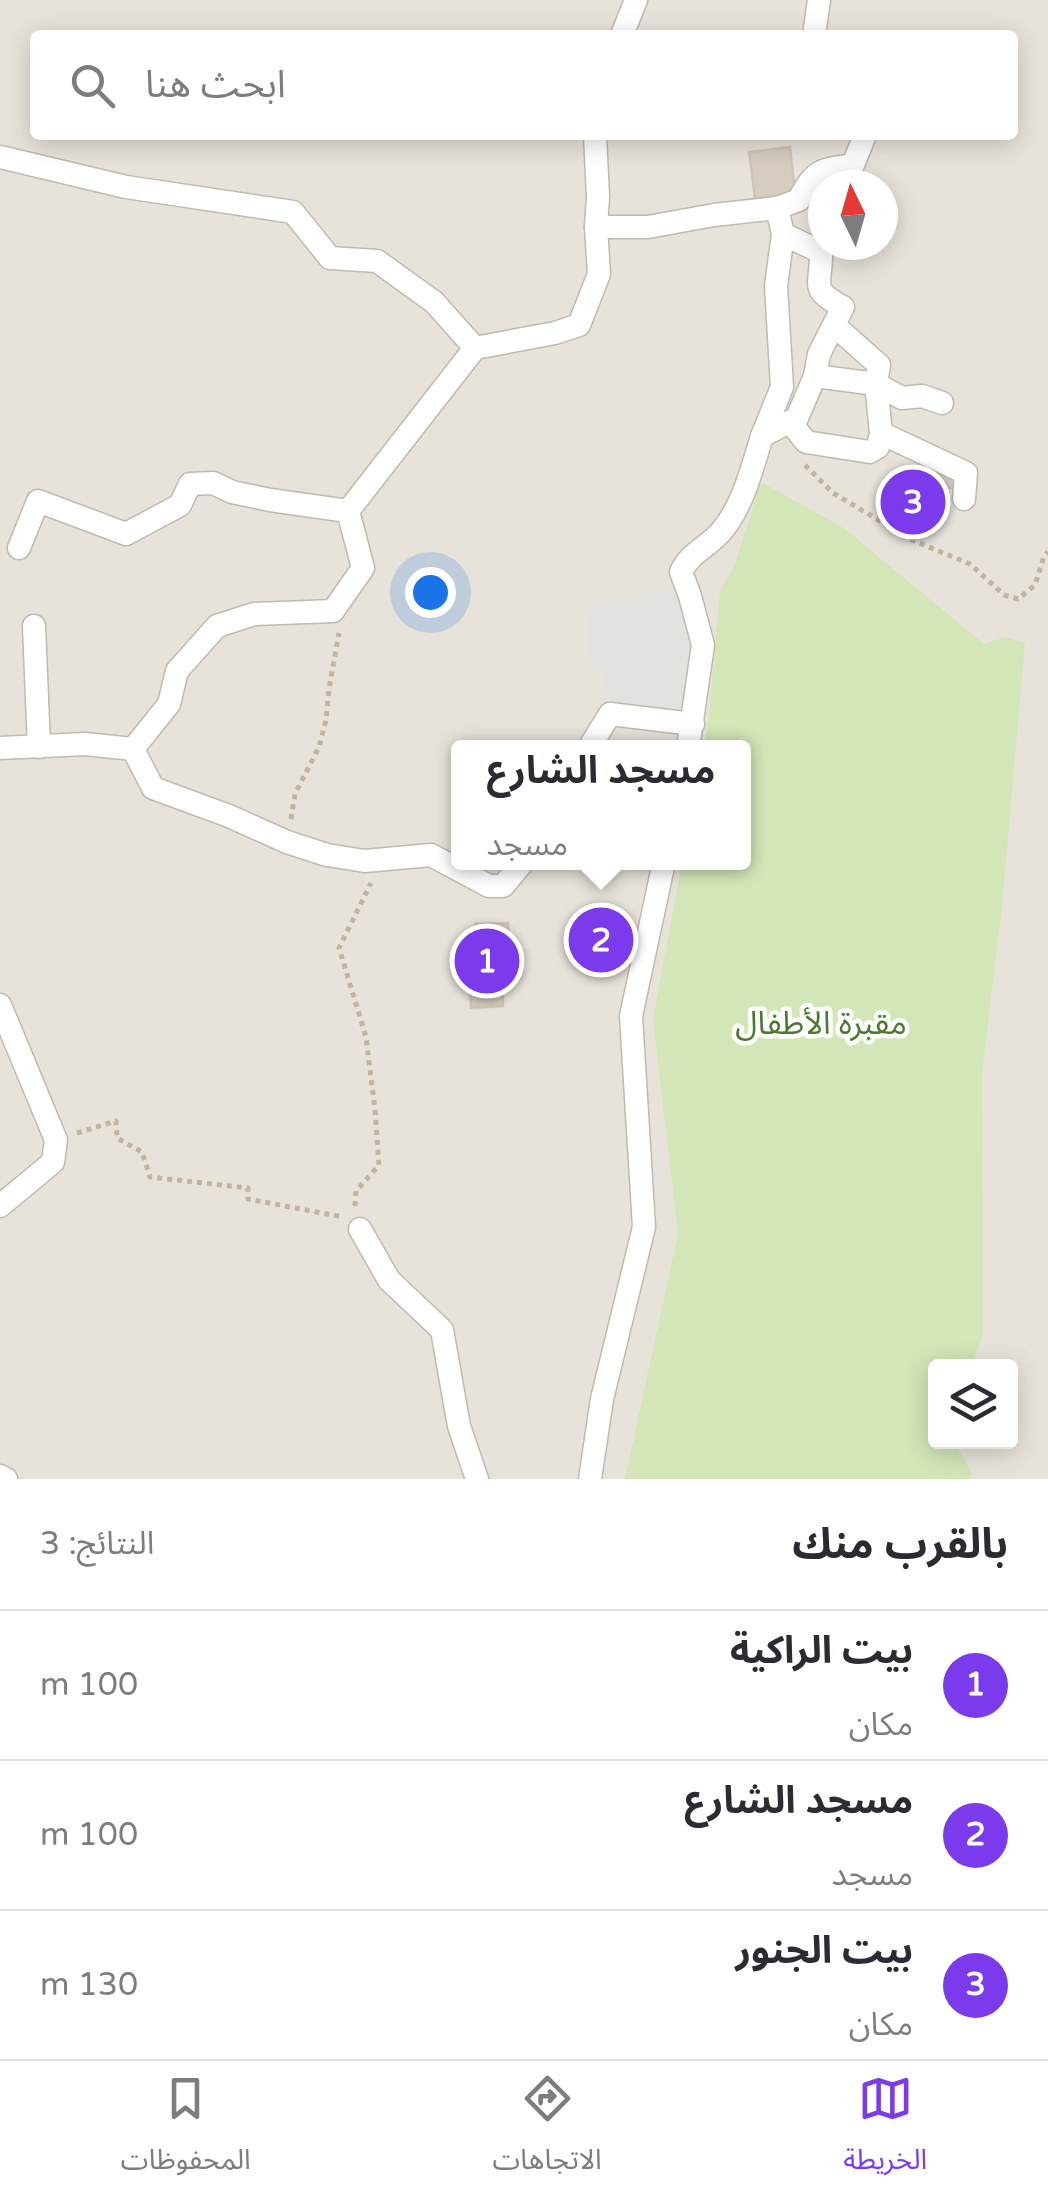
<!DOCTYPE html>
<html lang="ar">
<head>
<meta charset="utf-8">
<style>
	:root { --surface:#fff; --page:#f7f7f7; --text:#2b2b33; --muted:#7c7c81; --line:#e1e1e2; --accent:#7c3aed }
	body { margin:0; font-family:"Varela Round","Noto Sans Arabic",sans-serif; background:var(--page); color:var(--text); direction:rtl }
	.controls { position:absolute; right:30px; bottom:30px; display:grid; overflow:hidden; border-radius:10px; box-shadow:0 5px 25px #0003 }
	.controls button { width:90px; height:90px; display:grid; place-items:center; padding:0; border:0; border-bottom:2px solid var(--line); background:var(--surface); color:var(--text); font:50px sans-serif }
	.compass { position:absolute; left:808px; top:170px; width:90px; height:90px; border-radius:50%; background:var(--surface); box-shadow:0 5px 25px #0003; rotate:355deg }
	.you { position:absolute; left:430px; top:592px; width:35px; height:35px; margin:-25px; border:8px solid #fff; border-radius:50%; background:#1a73e8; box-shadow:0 0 0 15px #1a73e833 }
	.badge { display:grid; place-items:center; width:65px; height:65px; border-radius:50%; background:var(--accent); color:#fff; font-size:32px; font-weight:700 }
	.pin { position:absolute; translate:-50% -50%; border:5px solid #fff; box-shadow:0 2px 10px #0006 }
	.popup { position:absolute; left:451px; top:740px; width:300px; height:130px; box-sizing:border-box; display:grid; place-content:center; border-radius:10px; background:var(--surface); filter:drop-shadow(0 2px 8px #0005); font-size:32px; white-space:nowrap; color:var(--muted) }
	.popup b { font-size:38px; color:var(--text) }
	.popup::after { content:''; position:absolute; left:50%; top:100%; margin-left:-20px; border:20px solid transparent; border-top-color:var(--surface) }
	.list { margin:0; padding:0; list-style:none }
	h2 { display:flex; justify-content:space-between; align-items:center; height:130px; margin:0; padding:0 40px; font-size:42px }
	h2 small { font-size:32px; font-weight:400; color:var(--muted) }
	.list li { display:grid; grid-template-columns:65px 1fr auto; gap:30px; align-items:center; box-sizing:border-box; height:150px; padding:0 40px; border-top:2px solid var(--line) }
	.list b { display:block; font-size:38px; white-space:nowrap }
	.list p { margin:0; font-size:32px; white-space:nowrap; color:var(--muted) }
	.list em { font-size:32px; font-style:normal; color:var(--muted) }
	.icon { flex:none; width:55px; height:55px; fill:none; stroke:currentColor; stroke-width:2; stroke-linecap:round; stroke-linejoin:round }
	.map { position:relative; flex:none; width:1048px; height:1479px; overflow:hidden; direction:ltr }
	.search { position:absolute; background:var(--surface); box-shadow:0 5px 25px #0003; left:30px; right:30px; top:30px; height:110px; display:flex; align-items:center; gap:25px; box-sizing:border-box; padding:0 35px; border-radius:10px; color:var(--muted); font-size:38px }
	.sheet { height:580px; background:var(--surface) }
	nav { display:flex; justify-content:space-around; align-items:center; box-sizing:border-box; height:140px; border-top:2px solid var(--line); background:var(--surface); font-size:28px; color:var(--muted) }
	nav a { display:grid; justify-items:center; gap:5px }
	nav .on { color:var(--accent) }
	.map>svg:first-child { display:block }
	.residential { fill:#e8e3da; fill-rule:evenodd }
	.green { fill:#d2e6b7 }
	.parking { fill:#e4e2df }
	.building { fill:#d6cdc1; stroke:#d0c5b5; stroke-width:2.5 }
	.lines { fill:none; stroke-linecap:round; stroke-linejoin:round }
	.street-casing { stroke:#c0b9ae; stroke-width:25 }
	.path { stroke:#c1b5a0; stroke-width:5; stroke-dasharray:5 5; stroke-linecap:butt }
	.street { stroke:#fff; stroke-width:22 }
	.labels { text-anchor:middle; stroke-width:9; stroke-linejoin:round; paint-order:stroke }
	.park-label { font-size:32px; fill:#4c782f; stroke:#fff }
</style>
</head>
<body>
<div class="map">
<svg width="1048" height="1479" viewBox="0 0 1048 1479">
	<rect width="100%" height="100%" fill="#f5f2eb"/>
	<path class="residential" d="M0 0H1048V1479H0ZM35 35H1013V135H35ZM823 185H883V245H823ZM458 748H744V862H458ZM936 1366H1010V1442H936Z"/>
	<path class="green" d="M761 482 845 529 984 644 1005 637 1025 643 1002 906 982 1073 983 1336 970 1366H936V1442H954L972 1473 970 1479H625L678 1234 653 1019 682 863 744 862V748L704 747 708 723 720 591 735 564Z"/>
	<path class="parking" d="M678 587 686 606 691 645 683 718 602 706 604 674 589 673 587 606Z"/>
	<g class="building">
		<path d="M790 147 795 193 755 198 749 152Z"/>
		<path d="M940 471 959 477 955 489 936 485 918 523 890 514 907 485 914 489 922 474 937 478Z"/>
		<path d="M621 917 623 960 581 962 579 919Z"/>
		<path d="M508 923 509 934H500L503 1006 471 1008 470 983H475L472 938 476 939 475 924Z"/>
	</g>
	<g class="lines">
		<defs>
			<g id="street">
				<path d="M622 35 636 0"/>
				<path d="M814 35 819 0"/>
				<path d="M0 157 126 187 293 212 330 258 377 261 434 302 475 348"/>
				<path d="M777 208 799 200C813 170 822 169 853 165L865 135"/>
				<path d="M596 227H648L714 215 777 208 783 234 776 286 782 387 762 436"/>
				<path d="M815 376 876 384 879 365 835 326"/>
				<path d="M876 384 902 398 922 396 942 403"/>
				<path d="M791 423 806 442 870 452 878 447 881 433 876 384"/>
				<path d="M881 433 966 473 964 499"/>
				<path d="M19 548 38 501 126 534 180 505 190 484 213 483 232 492 270 500 348 511"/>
				<path d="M34 626 39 747"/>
				<path d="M0 748 85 744 133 749"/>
				<path d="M589 748 610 714 693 724"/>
				<path d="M688 748 703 645 690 596 681 572C689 554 707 547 720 533 743 507 752 468 762 436L797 418 815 376 819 354 843 307C808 289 822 285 821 252L783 234"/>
				<path d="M523 862 503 886H489L431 855 365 861 327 855 287 842 229 816 153 788 133 749 169 704 177 671 217 626 254 614 333 611 363 568 348 511 475 348 555 333 579 325 599 274 596 227 598 197 595 135"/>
				<path d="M0 1005 56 1140 53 1162 0 1206"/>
				<path d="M360 1229 389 1280 442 1330 459 1426 477 1479"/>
				<path d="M0 1476 6 1479"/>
				<path d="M590 1479 602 1399 644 1227 631 1016 664 862"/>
			</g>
		</defs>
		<use href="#street" class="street-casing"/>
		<g class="path">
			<path d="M805 465 833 493 912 540 970 564 1004 595 1018 599 1035 585 1044 556 1048 552"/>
			<path d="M291 819 295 794 319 747 326 720 329 689 339 633"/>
			<path d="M77 1133 116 1121 117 1138 142 1152 150 1177 248 1188V1199L343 1217"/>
			<path d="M355 1206 356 1191 379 1165 375 1110 366 1037 339 948 371 883"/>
		</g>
		<use href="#street" class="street"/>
	</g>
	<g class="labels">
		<g class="park-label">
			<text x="821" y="1034">مقبرة الأطفال</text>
		</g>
	</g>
</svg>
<div class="controls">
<button><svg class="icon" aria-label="layers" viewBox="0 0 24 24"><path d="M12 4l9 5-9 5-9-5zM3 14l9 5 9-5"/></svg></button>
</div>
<svg class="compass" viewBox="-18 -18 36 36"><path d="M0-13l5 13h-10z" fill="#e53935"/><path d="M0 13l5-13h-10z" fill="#7c7c81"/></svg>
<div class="you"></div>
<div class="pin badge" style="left:487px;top:961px">1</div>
<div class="pin badge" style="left:601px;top:940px">2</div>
<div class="popup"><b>مسجد الشارع</b>مسجد</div>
<div class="pin badge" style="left:913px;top:502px">3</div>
<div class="search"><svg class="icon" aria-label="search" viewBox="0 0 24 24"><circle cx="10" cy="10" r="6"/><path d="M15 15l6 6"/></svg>ابحث هنا</div>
</div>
<section class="sheet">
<h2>بالقرب منك<small>النتائج: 3</small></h2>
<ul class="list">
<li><span class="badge">1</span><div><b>بيت الراكية</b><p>مكان</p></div><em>100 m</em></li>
<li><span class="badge">2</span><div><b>مسجد الشارع</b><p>مسجد</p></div><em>100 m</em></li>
<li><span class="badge">3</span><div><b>بيت الجنور</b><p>مكان</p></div><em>130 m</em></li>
</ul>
</section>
<nav>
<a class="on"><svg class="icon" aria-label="map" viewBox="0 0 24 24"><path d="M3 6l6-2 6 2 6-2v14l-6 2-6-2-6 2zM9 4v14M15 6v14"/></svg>الخريطة</a>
<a><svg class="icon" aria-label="directions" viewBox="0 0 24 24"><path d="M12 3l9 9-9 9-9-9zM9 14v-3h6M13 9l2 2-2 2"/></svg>الاتجاهات</a>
<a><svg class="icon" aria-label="saved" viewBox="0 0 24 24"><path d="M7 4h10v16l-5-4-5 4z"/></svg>المحفوظات</a>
</nav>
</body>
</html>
